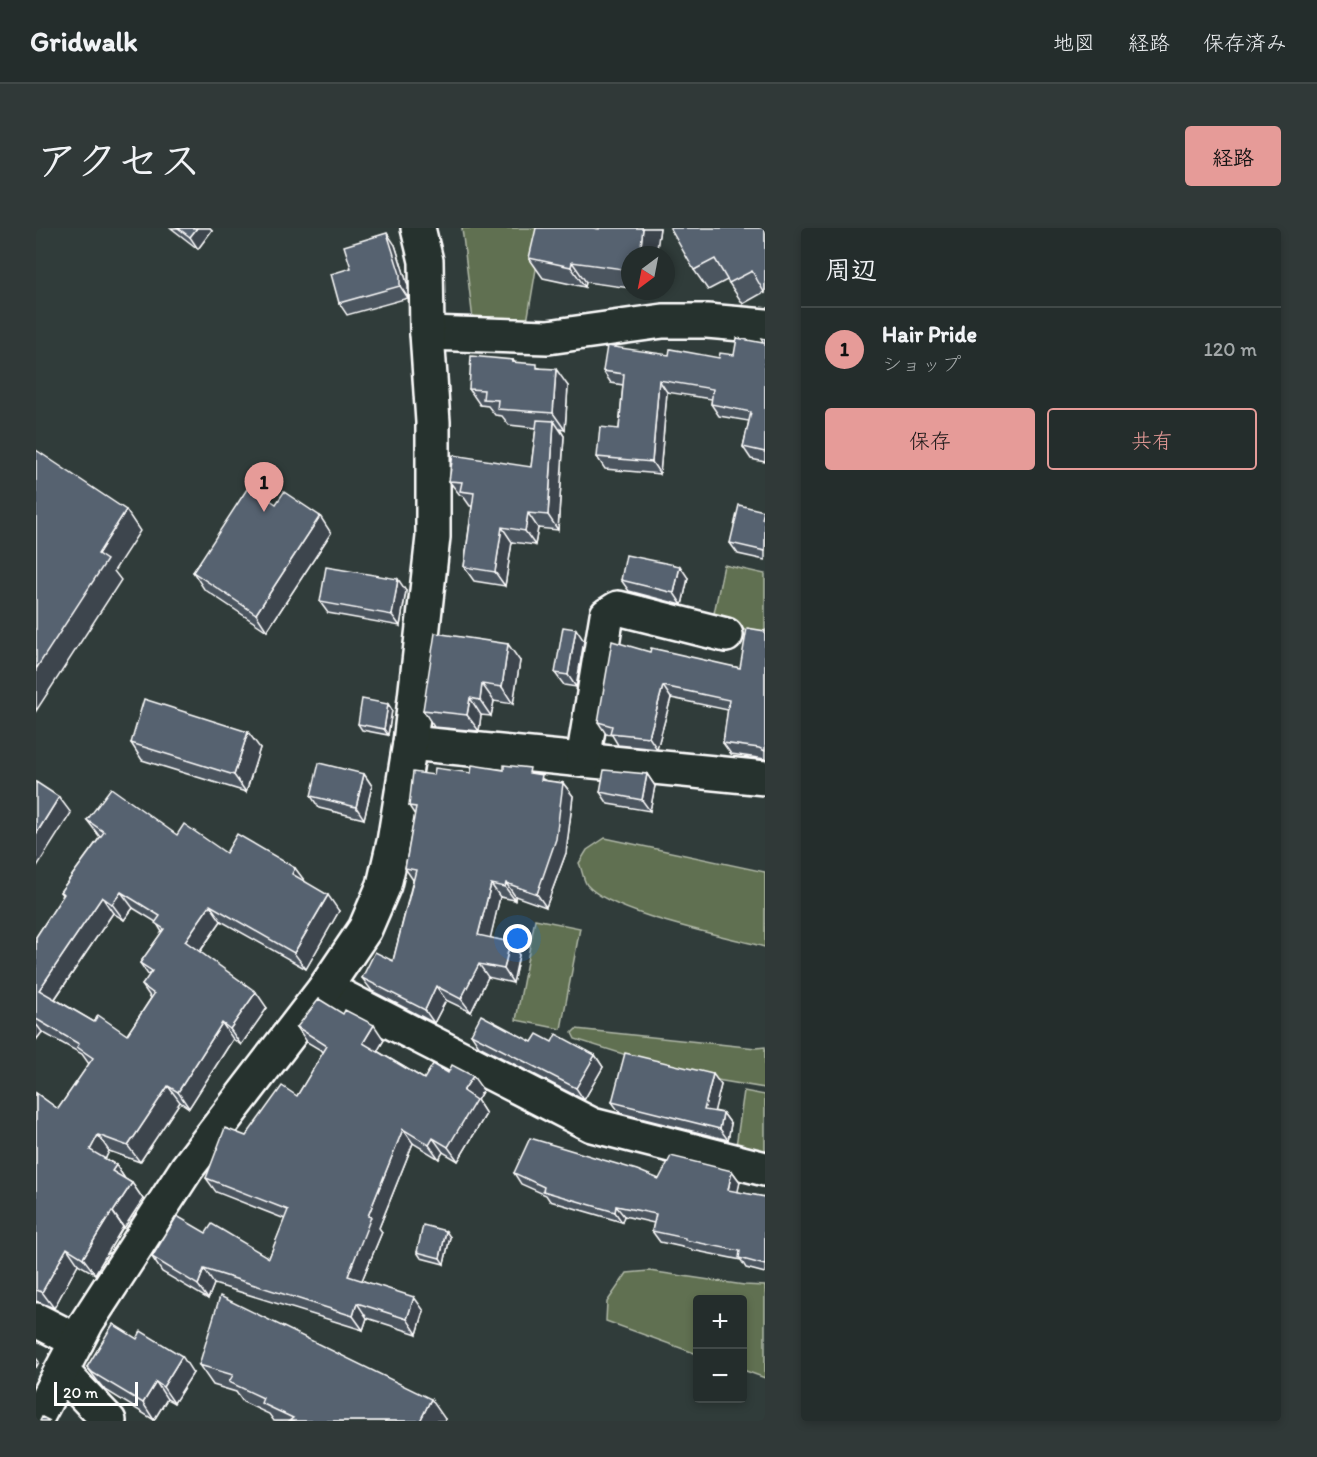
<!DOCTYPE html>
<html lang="ja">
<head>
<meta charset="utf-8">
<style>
	:root { --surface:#242d2c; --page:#303938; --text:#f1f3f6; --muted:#a3a8a9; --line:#414948; --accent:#e69b98 }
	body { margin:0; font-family:Itim,"Klee One",sans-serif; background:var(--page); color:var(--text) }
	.controls { position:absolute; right:18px; bottom:18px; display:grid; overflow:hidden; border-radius:6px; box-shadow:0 3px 9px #0003 }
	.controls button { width:54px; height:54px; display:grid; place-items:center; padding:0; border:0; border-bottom:2px solid var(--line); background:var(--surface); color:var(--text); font:30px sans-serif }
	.compass { position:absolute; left:585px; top:18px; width:54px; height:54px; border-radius:50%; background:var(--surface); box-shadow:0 3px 9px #0003; rotate:212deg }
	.scale { position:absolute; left:18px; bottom:15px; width:84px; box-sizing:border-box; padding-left:6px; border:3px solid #fff; border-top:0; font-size:16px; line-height:21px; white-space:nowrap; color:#fff; -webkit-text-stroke:4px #26332d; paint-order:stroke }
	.you { position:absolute; left:482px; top:711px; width:21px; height:21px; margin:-15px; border:4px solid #fff; border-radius:50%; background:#1a73e8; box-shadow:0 0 0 9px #1a73e833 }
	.badge { display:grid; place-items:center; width:39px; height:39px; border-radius:50%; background:var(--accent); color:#111; font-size:20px; font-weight:700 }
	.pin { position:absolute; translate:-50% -50px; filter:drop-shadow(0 2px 3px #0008) }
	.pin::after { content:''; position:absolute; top:32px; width:21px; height:18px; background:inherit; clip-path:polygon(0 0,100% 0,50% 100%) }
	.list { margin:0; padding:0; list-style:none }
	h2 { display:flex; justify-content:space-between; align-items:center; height:78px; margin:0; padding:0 24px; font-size:26px }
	h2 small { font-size:20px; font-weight:400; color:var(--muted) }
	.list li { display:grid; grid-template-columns:39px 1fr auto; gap:18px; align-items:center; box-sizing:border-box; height:84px; padding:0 24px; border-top:2px solid var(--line) }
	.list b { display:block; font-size:22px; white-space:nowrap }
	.list p { margin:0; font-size:20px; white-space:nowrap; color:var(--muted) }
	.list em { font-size:20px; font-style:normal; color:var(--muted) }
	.actions { display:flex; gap:12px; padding:18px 24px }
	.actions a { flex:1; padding:14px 0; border:2px solid var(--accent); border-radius:6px; text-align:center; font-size:21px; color:var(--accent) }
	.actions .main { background:var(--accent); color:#111 }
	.map { position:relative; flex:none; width:729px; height:1193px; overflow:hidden; border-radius:6px }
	header { display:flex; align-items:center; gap:36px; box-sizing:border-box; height:84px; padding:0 30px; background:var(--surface); border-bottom:2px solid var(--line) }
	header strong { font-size:28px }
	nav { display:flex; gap:33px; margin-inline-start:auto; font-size:21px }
	.intro { display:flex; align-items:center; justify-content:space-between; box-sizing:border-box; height:144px; padding:0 36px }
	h1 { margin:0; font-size:42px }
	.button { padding:15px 27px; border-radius:6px; background:var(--accent); color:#111; font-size:21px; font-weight:700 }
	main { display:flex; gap:36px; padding:0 36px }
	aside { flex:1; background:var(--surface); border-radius:6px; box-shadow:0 3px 9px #0003 }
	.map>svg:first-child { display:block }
	.green { fill:#617051; stroke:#b0b8a8; stroke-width:1.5 }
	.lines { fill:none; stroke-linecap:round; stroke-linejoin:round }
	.minor-casing { stroke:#fff; stroke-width:38 }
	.minor { stroke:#26332d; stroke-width:33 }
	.wall { fill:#4b545f; stroke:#fff; stroke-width:1.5; fill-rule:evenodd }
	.shaded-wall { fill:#3d454e; stroke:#fff; stroke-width:1.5 }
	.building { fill:#57626f; stroke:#fff; stroke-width:1.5; fill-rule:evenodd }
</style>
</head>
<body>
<header>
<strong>Gridwalk</strong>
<nav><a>地図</a><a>経路</a><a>保存済み</a></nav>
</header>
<div class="intro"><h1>アクセス</h1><a class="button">経路</a></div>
<main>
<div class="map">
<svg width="729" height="1193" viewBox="0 0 729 1193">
	<rect width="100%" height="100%" fill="#303c3a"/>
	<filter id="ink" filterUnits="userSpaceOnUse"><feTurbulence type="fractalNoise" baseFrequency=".0167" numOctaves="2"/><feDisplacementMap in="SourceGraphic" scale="12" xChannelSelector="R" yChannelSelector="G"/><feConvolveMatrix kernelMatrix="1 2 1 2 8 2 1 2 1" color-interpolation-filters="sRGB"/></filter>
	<g filter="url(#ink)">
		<g class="green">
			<path d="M426 0H507L491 94 437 92Z"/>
			<path d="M688 337 729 346V406L676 395Z"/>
			<path d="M569 610 729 644V719C689 708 576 686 551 657 547 652 546 641 543 635L551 622Z"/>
			<path d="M499 691 544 700 525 801 480 792Z"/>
			<path d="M540 801 720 820 729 819V860L657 848 539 811 536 805Z"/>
			<path d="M708 863 729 867V926L700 918Z"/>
			<path d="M613 1043 708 1057 729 1058V1150L707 1142 706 1072H662L661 1126 570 1093 571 1074 591 1045Z"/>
		</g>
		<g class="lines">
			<defs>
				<g id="minor">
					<path d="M391 105 512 109 627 93H671L729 98"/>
					<path d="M374 515 729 550"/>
					<path d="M547 532 571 387 582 380 690 407"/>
					<path d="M289 760 556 897 729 941"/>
					<path d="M0 1092 41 1113"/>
					<path d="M26 1144 73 1193"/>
					<path d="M0 1191 51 1094 151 940 289 760 329 701 348 657 358 614 374 515 397 309V194L391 105 390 33 382 0"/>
				</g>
			</defs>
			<use href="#minor" class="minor-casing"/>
			<use href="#minor" class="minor"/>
		</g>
		<g class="wall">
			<path d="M135 0H174L176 2 162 21Z"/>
			<path d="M624 0 620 27H594V60L550 54 549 59 507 50 493 30 563 1Z"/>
			<path d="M729 0V66L728 64 707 76 691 52 672 62 658 42Z"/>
			<path d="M359 17 372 58V70L311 87 303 75 315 40Z"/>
			<path d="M729 111V234L715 231 707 219 713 193 683 188 675 176 676 171 631 164 624 246 569 241 561 229 583 201 587 157 575 155 567 143 633 127 683 130 698 127 727 115Z"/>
			<path d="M477 132 479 135 504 140 532 158 529 202 524 201 528 208 522 302 502 300 499 317 476 314 469 358 438 353 428 339 436 278H434L427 268 424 267 413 253 495 239 500 200 473 197 466 188 459 187 452 178 444 177 433 161Z"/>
			<path d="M240 276 295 305 231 403 168 361 157 344Z"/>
			<path d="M728 283 729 285V332L702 326 694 315Z"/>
			<path d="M652 350 646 377 593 363 585 352Z"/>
			<path d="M370 363 364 398 292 385 284 374Z"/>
			<path d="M729 403V531L695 526 687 515 692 482 635 470 621 521 582 517 576 507 570 506 562 494 614 424 704 440Z"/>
			<path d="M548 413 540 459 528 457 519 445Z"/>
			<path d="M484 433 477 476 458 473 455 488 445 487 443 503 398 499 387 482Z"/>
			<path d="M352 476 356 482 352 507 326 502 322 496Z"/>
			<path d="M95 515 224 520 210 564 106 532Z"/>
			<path d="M468 542 498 546 510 553 527 555 537 568 530 625 510 679 479 668V672L464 669 454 710 474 714 483 727 477 755 452 749 435 784 410 772 398 795 336 763 326 750 357 733 377 652 369 640 379 587 373 578 398 547 435 545Z"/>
			<path d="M328 546 336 558 328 591 283 580 275 568Z"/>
			<path d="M611 546 619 558 614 583 572 576 564 564Z"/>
			<path d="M51 592 141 607 190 625 259 640 268 653 303 683 270 741 185 693 164 724 231 780 205 817 197 811 153 880 144 874 104 934 73 923 69 931 80 937 89 951 96 955 107 971 88 1000 87 999 59 1046 42 1036 18 1080 0 1073V865L22 881 53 836 46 826 6 804 0 812V709L27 668 24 664 64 609ZM97 680 120 694 126 704 104 735 113 748 106 757 115 770 91 807 58 794 19 771 77 685 88 692Z"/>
			<path d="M261 799 348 812 341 823 388 851 412 845 447 862 441 872 450 886 422 933 407 924 403 931 377 915 343 1000 346 1004 326 1052 388 1083 381 1106 331 1090 327 1102 178 1056 172 1071 126 1044 116 1029 170 1005 233 1030 249 991 180 964 170 950 210 908 261 868 288 824 271 814Z"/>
			<path d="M435 806 496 814H516L559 827 567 839 548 872 443 818Z"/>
			<path d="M685 857 678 883 687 885 695 896 692 912 584 885 576 874Z"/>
			<path d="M696 943 704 954 701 964 729 969V1045L710 1040 705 1032 656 1022 655 1021 624 1014 616 1003 618 995 588 988 586 994 514 973 510 967 485 956 478 945 623 951Z"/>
			<path d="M414 1009 408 1036 385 1030 381 1024Z"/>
			<path d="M163 1137 409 1191 408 1193H238L233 1186 207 1174 200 1164 177 1157Z"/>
			<path d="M51 1139 157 1145 138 1175 131 1171 118 1192 68 1161 63 1155Z"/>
		</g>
		<g class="shaded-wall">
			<path d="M161 0H174L176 2 162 21 154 9Z"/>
			<path d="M607 0H624L620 27H604Z"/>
			<path d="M351 5 359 17 372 58V70L364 58Z"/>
			<path d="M536 34 550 54 549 59 535 39Z"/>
			<path d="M520 141 532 158 529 202 517 185Z"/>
			<path d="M623 152 631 164 624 246 616 234Z"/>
			<path d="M518 193 528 208 522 302 512 287Z"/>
			<path d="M90 282 104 303 78 343 85 352 0 483V441L62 326Z"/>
			<path d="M728 283 729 285V296L726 291Z"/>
			<path d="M492 285 502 300 499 317 489 303Z"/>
			<path d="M284 288 295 305 231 403 220 386Z"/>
			<path d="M466 299 476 314 469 358 459 344Z"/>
			<path d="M644 338 652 350 646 377 638 365Z"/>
			<path d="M362 351 370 363 364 398 356 387Z"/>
			<path d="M540 401 548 413 540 459 532 447Z"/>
			<path d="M472 416 484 433 477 476 466 459Z"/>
			<path d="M446 456 458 473 455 488 444 472Z"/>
			<path d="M627 458 635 470 621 521 613 509Z"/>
			<path d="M434 470 445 487 443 503 431 487Z"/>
			<path d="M352 476 356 482 352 507 348 501Z"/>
			<path d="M212 504 224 520 210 564 198 547Z"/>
			<path d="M328 546 336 558 328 591 320 579Z"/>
			<path d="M611 546 619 558 614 583 606 572Z"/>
			<path d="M527 555 537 568 530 625 510 679 501 666Z"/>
			<path d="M23 569 35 585 0 640V606Z"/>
			<path d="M259 640 271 656 256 646Z"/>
			<path d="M470 655 479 668V672L469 659Z"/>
			<path d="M455 656 464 669 452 720 442 707Z"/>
			<path d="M85 664 97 680 88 692 76 676Z"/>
			<path d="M292 667 303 683 270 741 258 725Z"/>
			<path d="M66 669 77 685 14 778 3 762Z"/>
			<path d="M174 677 185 693 160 729 149 713Z"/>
			<path d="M474 714 483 727 477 755 468 741Z"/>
			<path d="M443 736 452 749 435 784 425 771Z"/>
			<path d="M400 758 410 772 398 795 389 782Z"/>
			<path d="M220 764 231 780 205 817 194 801Z"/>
			<path d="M186 795 197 811 153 880 142 864Z"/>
			<path d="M0 796 6 804 0 812Z"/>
			<path d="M338 797 348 812 338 829 327 815Z"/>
			<path d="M559 827 567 839 548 872 540 860Z"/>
			<path d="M677 846 685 857 676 893 668 882Z"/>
			<path d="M437 848 447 862 441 872 450 886 422 933 412 919 427 863Z"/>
			<path d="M132 858 144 874 104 934 92 918Z"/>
			<path d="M687 885 695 896 692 912 684 901Z"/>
			<path d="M367 901 377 915 343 1000 346 1004 322 1062 312 1048 332 988Z"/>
			<path d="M62 907 73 923 66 938 54 922Z"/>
			<path d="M397 910 407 924 403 931 393 917Z"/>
			<path d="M80 937 91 954 76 943Z"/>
			<path d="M696 943 704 954 700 972 692 962Z"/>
			<path d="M96 955 107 971 88 1000 77 984Z"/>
			<path d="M580 978 588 988 586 994 579 984Z"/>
			<path d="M76 983 87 999 59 1046 47 1030Z"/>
			<path d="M410 1003 414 1009 408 1036 404 1030Z"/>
			<path d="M31 1020 42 1036 18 1080 6 1064Z"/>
			<path d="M168 1041 178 1056 172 1071 162 1057Z"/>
			<path d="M378 1069 388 1083 381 1106 371 1091Z"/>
			<path d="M321 1075 331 1090 327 1102 317 1088Z"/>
			<path d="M146 1128 157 1145 138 1175 127 1159Z"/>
			<path d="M0 1130 3 1134 0 1140Z"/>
			<path d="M120 1154 131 1171 118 1192 107 1175Z"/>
			<path d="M395 1171 409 1191 408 1193H384Z"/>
		</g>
		<g class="building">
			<path d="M142 0H161L154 9Z"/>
			<path d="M500 0H556L563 1V0H607L604 27H594V42L536 34 535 39 493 30Z"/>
			<path d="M634 0H729V64H728L716 43 693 55 679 31 658 42Z"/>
			<path d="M351 5 364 46V58L303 75 295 46 315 40 308 18Z"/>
			<path d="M701 110 727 115 725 110 729 111V224L707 219 715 184 675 176 677 161 623 152 616 234 561 229 564 199 583 201 588 146 567 143 571 118 633 127 634 121 683 130 684 125 698 127Z"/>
			<path d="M435 128 477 132 476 134 501 136V140L520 141 517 185 461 181 462 172 447 171 448 162 433 161Z"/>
			<path d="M501 192 518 193 512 287 492 285 489 303 466 299 459 344 428 339 438 265 424 263 426 254 413 253 417 227 495 239Z"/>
			<path d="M0 222 90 282 62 326 71 332 0 441Z"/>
			<path d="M213 258 240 276 248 264 284 288 220 386 157 344Z"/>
			<path d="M703 277 728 283 726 291 729 292V323L694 315Z"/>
			<path d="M590 327 644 338 638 365 585 352Z"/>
			<path d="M290 339 362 351 356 387 284 374Z"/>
			<path d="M527 399 540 401 532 447 519 445Z"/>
			<path d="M711 400 729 403V523L723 520 687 515 693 472 627 458 613 509 574 505 576 498 562 494 576 413 614 424 615 420 704 440Z"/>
			<path d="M399 405 472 416 466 459 446 456 444 472 434 470 431 487 387 482Z"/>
			<path d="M108 471 212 504 198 547 95 515Z"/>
			<path d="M326 471 352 476 348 501 322 496Z"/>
			<path d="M283 535 328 546 320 579 275 568Z"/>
			<path d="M436 537 468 542V537L494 540 493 545 506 547 505 552 527 555 520 611 501 666 470 655 469 659 455 656 442 707 474 714 468 741 443 736 425 771 400 758 389 782 326 750 339 724 357 733 380 642 369 640 380 579 373 578 377 544 398 547 399 540 435 545Z"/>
			<path d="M568 542 611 546 606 572 564 564Z"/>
			<path d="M0 554 23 569 0 606Z"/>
			<path d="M75 560 141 607 148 596 190 625 201 606 259 640 256 646 292 667 258 725 174 677 149 713 220 764 194 801 186 795 142 864 132 858 92 918 62 907 54 922 80 937 76 943 96 955 77 984 76 983 47 1030 31 1020 6 1064 0 1062V865L22 881 57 830 41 819 43 816 0 791V709L28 666 24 664 68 604 51 592ZM85 664 124 688 119 695 128 701 104 735 116 743 106 757 118 766 91 807 62 787 58 794 3 762 66 669 76 676Z"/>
			<path d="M283 771 307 786 309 782 338 797 327 815 388 851 397 836 412 845 416 837 437 848 427 863 440 872 412 919 397 910 393 917 367 901 332 988 335 989 312 1048 378 1069 371 1091 321 1075 317 1088 168 1041 162 1057 116 1029 141 988 170 1005 176 996 233 1030 252 982 170 950 189 900 210 908 246 858 261 868 291 818 261 799Z"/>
			<path d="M445 787 496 814 501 806 516 814 520 806 559 827 540 860 435 806Z"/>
			<path d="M589 825 677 846 668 882 687 885 684 901 576 874Z"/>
			<path d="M494 910 601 942 623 951 635 928 696 943 692 962 729 969V1037L703 1030 704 1023 649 1012V1010L616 1003 620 986 580 978 579 984 507 963 508 959 478 945Z"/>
			<path d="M387 997 410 1003 404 1030 381 1024Z"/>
			<path d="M184 1068 395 1171 384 1193H253L257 1190 225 1175 227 1170 193 1154 197 1147 163 1137Z"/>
			<path d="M77 1096 101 1111 105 1103 146 1128 127 1159 120 1154 107 1175 57 1145 51 1139Z"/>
			<path d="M6 1189 14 1193H4Z"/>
		</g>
	</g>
</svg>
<div class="controls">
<button>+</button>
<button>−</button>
</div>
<svg class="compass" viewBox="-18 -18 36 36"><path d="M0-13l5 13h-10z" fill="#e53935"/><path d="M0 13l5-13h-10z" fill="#a3a8a9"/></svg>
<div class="scale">20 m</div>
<div class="you"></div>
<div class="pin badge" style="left:228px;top:284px">1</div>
</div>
<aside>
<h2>周辺<small></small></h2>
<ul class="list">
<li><span class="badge">1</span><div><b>Hair Pride</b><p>ショップ</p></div><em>120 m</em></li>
</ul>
<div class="actions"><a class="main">保存</a><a>共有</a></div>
</aside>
</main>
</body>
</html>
